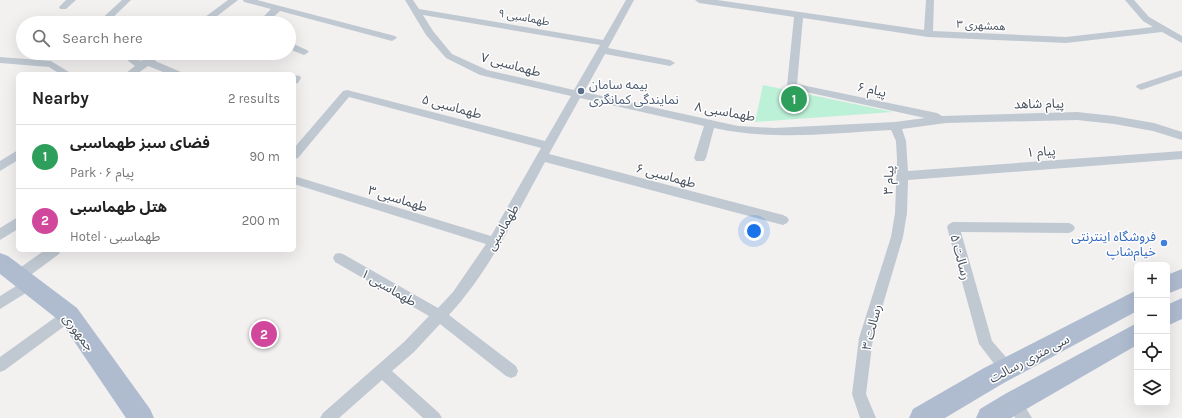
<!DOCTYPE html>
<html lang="en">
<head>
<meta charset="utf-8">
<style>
	:root { --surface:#fff; --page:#f2f2f2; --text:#222; --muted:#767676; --line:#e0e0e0; --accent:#135aea }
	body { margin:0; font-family:Karla,"Noto Sans Arabic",sans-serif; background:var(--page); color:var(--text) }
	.controls { position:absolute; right:12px; bottom:12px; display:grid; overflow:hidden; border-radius:6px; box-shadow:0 4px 16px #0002 }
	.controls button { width:36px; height:36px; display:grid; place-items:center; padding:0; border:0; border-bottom:1px solid var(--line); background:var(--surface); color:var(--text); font:20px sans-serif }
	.you { position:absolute; left:754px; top:231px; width:14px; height:14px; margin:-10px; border:3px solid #fff; border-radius:50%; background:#1a73e8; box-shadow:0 0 0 6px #1a73e833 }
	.badge { display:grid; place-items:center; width:26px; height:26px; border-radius:50%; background:var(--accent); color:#fff; font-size:13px; font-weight:700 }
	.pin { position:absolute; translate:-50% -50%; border:2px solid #fff; box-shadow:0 1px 4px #0006 }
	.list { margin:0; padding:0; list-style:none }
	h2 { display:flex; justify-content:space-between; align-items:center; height:52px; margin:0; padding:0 16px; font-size:17px }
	h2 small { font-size:13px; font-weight:400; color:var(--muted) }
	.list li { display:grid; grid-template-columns:26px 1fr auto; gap:12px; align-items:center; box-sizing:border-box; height:64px; padding:0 16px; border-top:1px solid var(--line) }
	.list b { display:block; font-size:15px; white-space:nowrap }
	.list p { margin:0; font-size:13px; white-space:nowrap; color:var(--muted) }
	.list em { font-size:13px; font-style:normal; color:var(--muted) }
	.icon { flex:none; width:22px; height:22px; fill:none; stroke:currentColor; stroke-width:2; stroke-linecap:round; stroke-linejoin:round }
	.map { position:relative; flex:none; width:1182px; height:418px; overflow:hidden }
	.search { position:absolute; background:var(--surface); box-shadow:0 4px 16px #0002; left:16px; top:16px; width:280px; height:44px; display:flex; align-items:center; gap:10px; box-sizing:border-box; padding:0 14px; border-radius:22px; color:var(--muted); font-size:15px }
	.panel { position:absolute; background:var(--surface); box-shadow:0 4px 16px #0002; left:16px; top:72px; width:280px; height:180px; border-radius:6px }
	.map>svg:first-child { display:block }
	.green { fill:#bdf1d7 }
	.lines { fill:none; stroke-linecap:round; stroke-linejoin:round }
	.street { fill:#c0c9d2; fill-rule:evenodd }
	.primary { fill:#afbcd0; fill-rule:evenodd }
	.service-dot { fill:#5c6f8a; stroke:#fff; stroke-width:1.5 }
	.shop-dot { fill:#3f7fe0; stroke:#fff; stroke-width:1.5 }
	.labels { text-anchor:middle; stroke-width:3; stroke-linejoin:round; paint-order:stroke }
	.far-street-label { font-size:11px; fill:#47515e; stroke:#fff }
	.street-label { font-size:13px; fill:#47515e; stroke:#fff }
	.service-label { font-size:13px; fill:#4e5e75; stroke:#fff; text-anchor:start }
	.shop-label { font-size:13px; fill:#366cbe; stroke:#fff; text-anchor:end }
</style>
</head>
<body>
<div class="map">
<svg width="1182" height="418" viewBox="0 0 1182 418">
	<rect width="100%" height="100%" fill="#f3f0f0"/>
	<path class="green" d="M763 85 893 112 755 122Z"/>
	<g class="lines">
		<g class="street">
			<path d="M66 0H76L66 9H60L59 7Z"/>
			<path d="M122 0H131L107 23H97Z"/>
			<path d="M228 0H238L208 23H197Z"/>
			<path d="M243 0H257L395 36 397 38 392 41 280 11 267 23H257L271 9 244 2Z"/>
			<path d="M405 0H413L419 9 603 40 626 0H634L608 48 670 60 675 63 670 66 605 54 584 92 738 126 774 128 895 122 925 118 788 88 787 86 794 17 699 3 695 0H717L924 30 926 0H934L933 31 1066 37 1153 27 1143 21 1125 0H1134L1149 17 1182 36V43L1162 32 1066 43 928 37 803 18 797 84 937 113 942 116 1077 112 1114 116 1154 123 1182 132V140L1153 131 1114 124 1077 120 946 123 902 129 906 141 908 171 1182 151V159L908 180 907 213 903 237 873 338 866 394 876 418H860L852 394 859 338 891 237 895 213 897 160 896 141 891 130C832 133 772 141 714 128L706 158 704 161H696L694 158 704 126 580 98 549 154 783 215 787 217 789 220 787 223 783 225 545 162C517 213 489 272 449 315L516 366 518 371 516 376 511 378 506 376 440 324 414 352 392 371 439 413 442 418H423L382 380 339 418H320L323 413 404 342 429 316 335 262 333 258 335 254 339 253 343 254 438 308 453 292 486 244 294 184V176L491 236 541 148 349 97 298 158 294 159V148L343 91 347 90 545 141 571 96 480 75 446 58 426 35ZM423 15 600 45 574 90 487 70 452 54 433 31Z"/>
			<path d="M289 42 307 50 309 52 304 55 289 49Z"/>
			<path d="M118 53H129L141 61 153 53H165L155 61 181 72 182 74H168L148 66 137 74H125L135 66Z"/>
			<path d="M0 57 51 61 72 74H60L49 67 0 63Z"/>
			<path d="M1182 70V76L1141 90 1136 87 1137 85Z"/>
			<path d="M294 75 300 76 301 78 298 83 294 84Z"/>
			<path d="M18 150V160L0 171V161Z"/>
			<path d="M18 217V229L0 240V228Z"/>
			<path d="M953 222 1069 223 1073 225 1075 228 1073 231 1069 233 961 232 992 341 1012 364 1014 369 1012 374 1007 376 1002 374 979 344 947 227 949 224Z"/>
			<path d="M45 250H61L59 254 24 280 19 281 14 280 13 276 14 272Z"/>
			<path d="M29 278 34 280 36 284 34 288 0 309V296Z"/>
			<path d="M69 309 74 311 76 315 74 319 5 370 0 372V357L64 311Z"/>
			<path d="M1014 395 1019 397 1032 418H1015L1007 402 1009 397Z"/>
		</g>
		<g class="primary">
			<path d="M0 253 8 256 77 308 150 409 154 418H126L61 322 0 274Z"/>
			<path d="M1182 269V288L1167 294V275Z"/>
			<path d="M1137 290V311L1002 384 945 418H909L913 409 984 368Z"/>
			<path d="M1182 298V319L1167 326V305Z"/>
			<path d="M1137 323V345L1011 418H976L980 409 1005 394Z"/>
		</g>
	</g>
	<circle class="service-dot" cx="581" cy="91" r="4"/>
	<circle class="shop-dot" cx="1164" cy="243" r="4"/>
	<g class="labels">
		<g class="far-street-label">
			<text transform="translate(524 17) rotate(10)" y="4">۹ طهماسبی</text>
			<text transform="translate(981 25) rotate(3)" y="4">۳ همشهری</text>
		</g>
		<g class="street-label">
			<text transform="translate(511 64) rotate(15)" y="5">۷ طهماسبی</text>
			<text transform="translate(872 89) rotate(12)" y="5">۶ پیام</text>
			<text transform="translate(1039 103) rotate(-1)" y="5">پیام شاهد</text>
			<text transform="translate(452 106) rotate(15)" y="5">۵ طهماسبی</text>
			<text transform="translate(725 111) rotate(10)" y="5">۸ طهماسبی</text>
			<text transform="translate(1041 151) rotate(-4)" y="5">۱ پیام</text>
			<text transform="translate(666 175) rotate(15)" y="5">۶ طهماسبی</text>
			<text transform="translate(888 180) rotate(-88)" y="5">۳ پیام</text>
			<text transform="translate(398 198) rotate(17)" y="5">۳ طهماسبی</text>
			<text transform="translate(502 227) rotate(-59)" y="5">طهماسبی</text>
			<text transform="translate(961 257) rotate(75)" y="5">۵ رسالت</text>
			<text transform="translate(389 287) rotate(30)" y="5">۱ طهماسبی</text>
			<text transform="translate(871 327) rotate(-76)" y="5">۳ رسالت</text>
			<text transform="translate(79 332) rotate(53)" y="5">جمهوری</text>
			<text transform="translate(1029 358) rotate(-28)" y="5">سی متری رسالت</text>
		</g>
		<g class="service-label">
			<text x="589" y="89">بیمه سامان<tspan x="589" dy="15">نمایندگی کمانگری</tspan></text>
		</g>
		<g class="shop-label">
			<text x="1156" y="241">فروشگاه اینترنتی<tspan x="1156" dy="15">خیام‌شاپ</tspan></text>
		</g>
	</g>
</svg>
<div class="controls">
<button>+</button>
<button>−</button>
<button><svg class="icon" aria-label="locate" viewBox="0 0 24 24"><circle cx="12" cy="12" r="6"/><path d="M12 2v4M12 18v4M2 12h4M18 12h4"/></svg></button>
<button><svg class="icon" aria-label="layers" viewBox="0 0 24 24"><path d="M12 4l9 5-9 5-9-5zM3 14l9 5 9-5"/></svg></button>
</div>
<div class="you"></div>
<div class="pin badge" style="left:794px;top:99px;background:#2e9e5b">1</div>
<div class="pin badge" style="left:264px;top:334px;background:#d1479c">2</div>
<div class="search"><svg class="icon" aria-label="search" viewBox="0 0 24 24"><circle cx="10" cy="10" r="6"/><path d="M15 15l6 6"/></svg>Search here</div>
<section class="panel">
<h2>Nearby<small>2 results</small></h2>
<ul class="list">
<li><span class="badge" style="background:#2e9e5b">1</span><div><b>فضای سبز طهماسبی</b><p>Park · ۶ پیام</p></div><em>90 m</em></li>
<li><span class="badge" style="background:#d1479c">2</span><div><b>هتل طهماسبی</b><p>Hotel · طهماسبی</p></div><em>200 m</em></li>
</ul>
</section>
</div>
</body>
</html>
